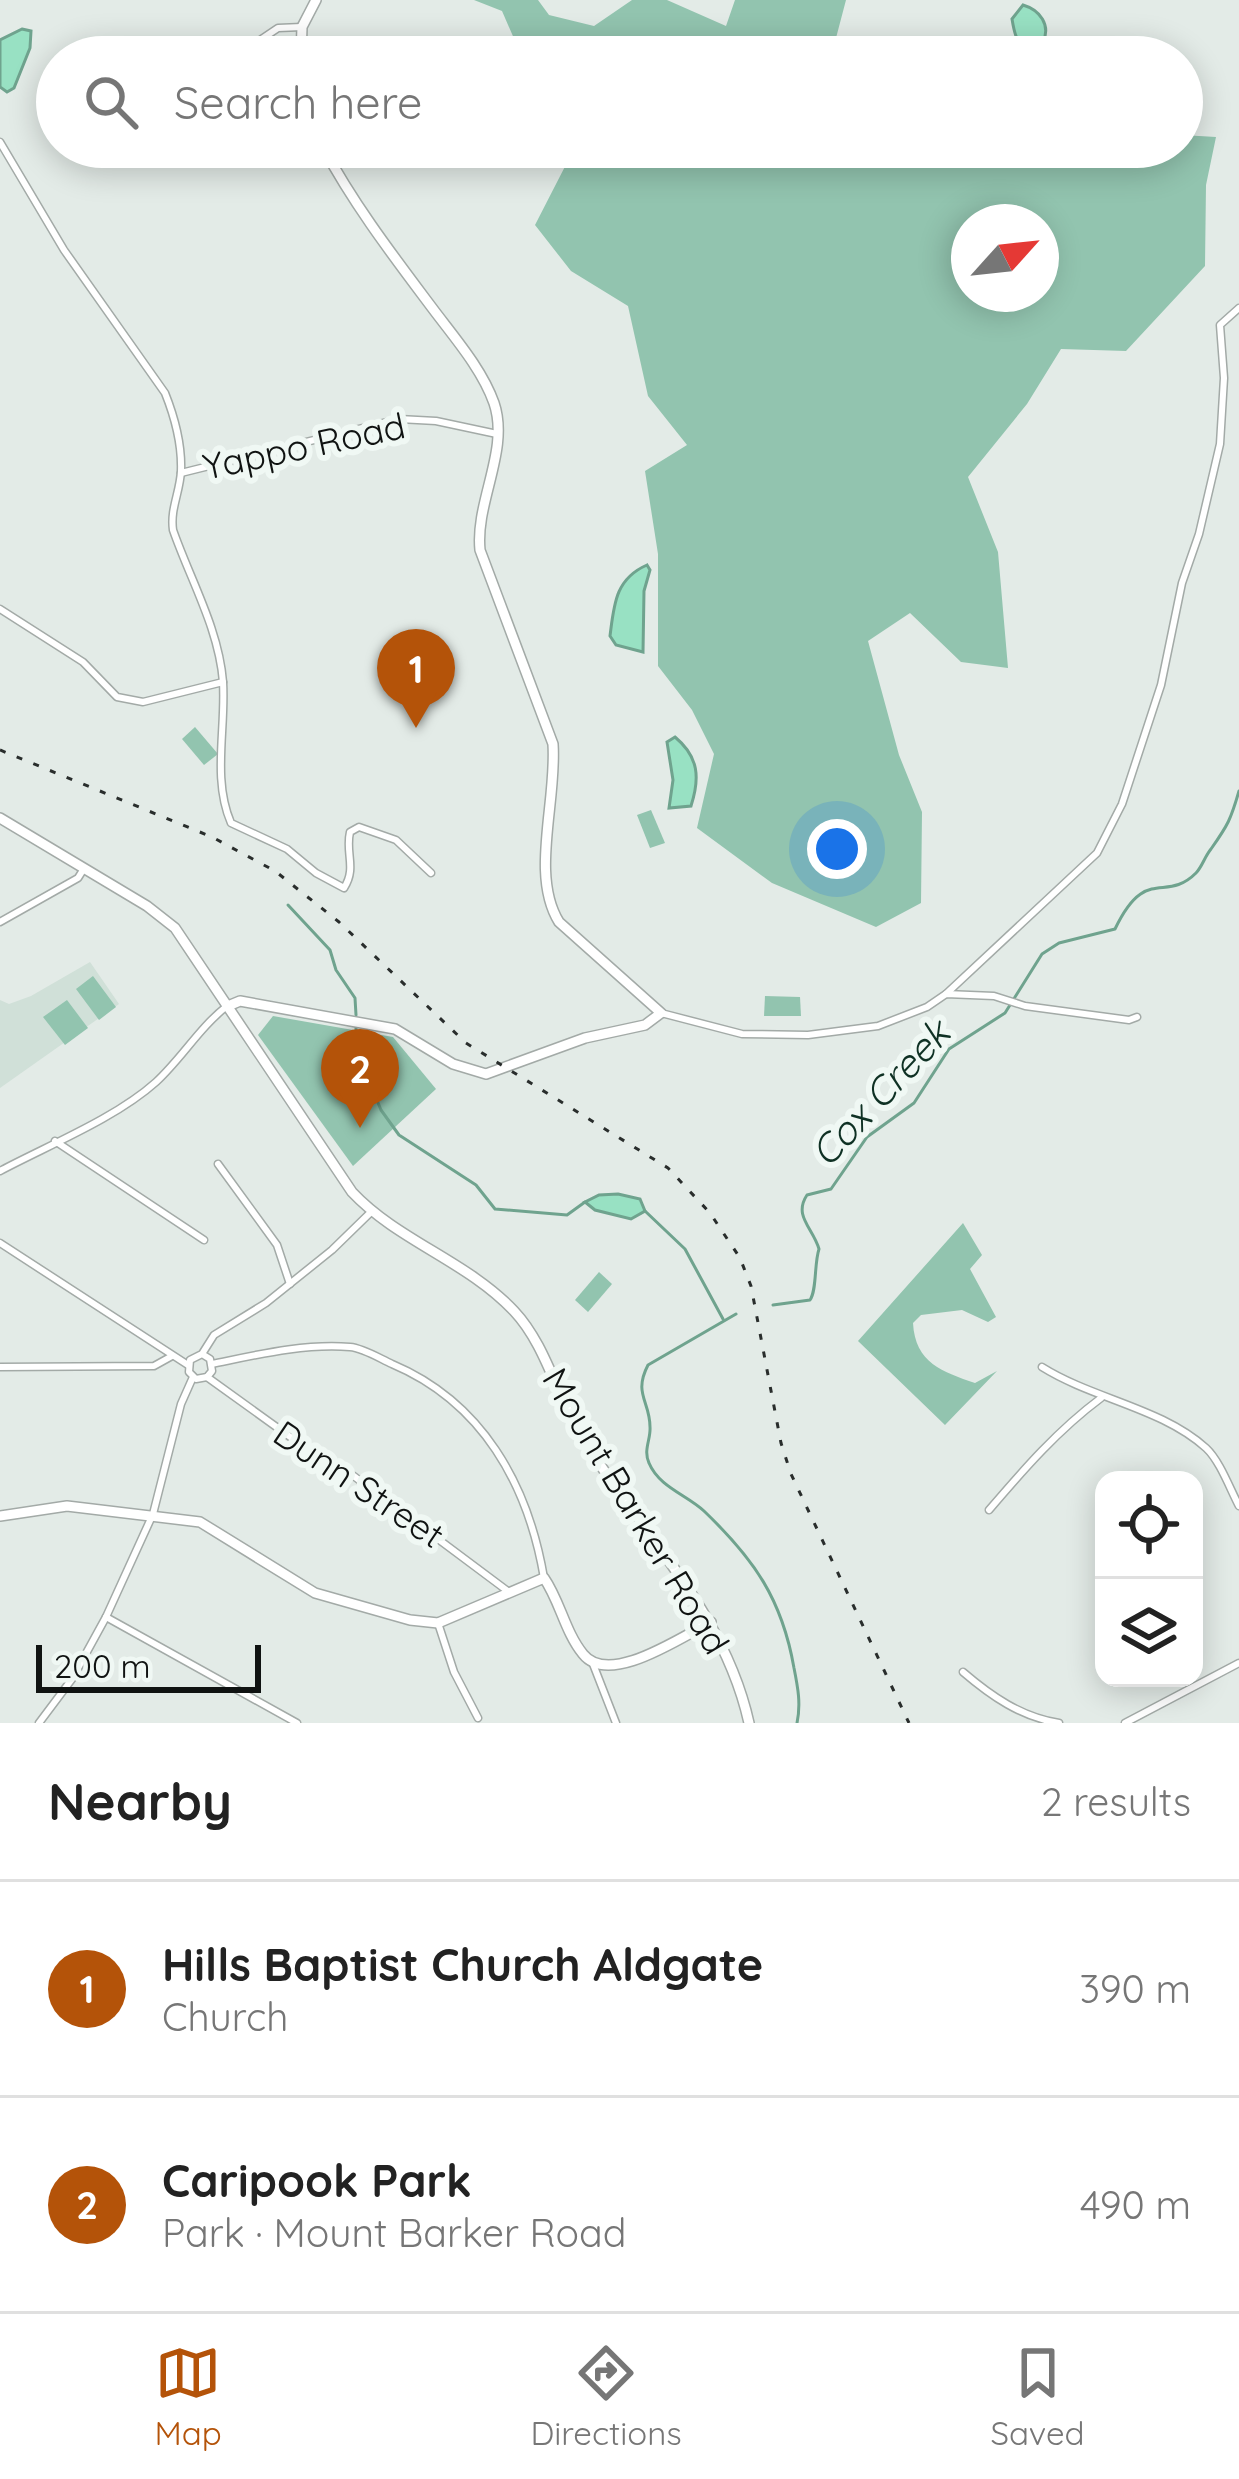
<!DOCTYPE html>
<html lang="en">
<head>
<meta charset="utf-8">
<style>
	:root { --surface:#fff; --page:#f2f2f2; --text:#222; --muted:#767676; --line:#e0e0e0; --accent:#b45309 }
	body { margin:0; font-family:Quicksand,sans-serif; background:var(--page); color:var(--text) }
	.controls { position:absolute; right:36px; bottom:36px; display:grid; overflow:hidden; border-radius:24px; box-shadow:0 6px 30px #0003 }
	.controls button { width:108px; height:108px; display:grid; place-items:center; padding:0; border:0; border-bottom:3px solid var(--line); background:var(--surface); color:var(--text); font:60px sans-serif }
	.compass { position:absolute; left:951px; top:204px; width:108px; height:108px; border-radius:50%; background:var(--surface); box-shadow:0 6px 30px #0003; rotate:63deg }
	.scale { position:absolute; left:36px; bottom:30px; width:225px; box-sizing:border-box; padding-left:12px; border:6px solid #101312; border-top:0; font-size:33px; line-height:42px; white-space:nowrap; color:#101312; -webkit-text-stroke:9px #f0f8f4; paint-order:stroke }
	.you { position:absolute; left:837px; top:849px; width:42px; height:42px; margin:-30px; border:9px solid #fff; border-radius:50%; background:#1a73e8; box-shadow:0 0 0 18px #1a73e833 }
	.badge { display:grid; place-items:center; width:78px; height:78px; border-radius:50%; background:var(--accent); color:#fff; font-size:39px; font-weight:700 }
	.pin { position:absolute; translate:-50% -99px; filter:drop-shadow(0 3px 6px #0008) }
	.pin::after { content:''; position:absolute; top:63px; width:42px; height:36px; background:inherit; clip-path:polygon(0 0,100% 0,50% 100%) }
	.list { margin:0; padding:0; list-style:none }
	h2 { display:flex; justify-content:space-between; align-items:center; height:156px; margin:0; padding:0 48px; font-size:51px }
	h2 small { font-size:39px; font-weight:400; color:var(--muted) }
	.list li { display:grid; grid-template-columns:78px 1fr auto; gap:36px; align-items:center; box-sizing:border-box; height:216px; padding:0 48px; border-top:3px solid var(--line) }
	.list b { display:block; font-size:45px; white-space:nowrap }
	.list p { margin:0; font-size:39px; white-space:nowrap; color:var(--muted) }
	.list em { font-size:39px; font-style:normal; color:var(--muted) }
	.icon { flex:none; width:66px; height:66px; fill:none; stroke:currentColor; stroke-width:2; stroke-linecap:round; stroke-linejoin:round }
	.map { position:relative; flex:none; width:1239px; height:1723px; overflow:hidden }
	.search { position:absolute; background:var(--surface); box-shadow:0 6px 30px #0003; left:36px; right:36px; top:36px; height:132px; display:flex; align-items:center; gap:30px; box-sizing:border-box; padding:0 42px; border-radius:66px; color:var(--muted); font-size:45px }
	.sheet { height:588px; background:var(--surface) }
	nav { display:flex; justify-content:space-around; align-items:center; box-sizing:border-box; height:168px; border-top:3px solid var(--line); background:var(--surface); font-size:33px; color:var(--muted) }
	nav a { display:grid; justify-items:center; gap:6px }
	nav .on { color:var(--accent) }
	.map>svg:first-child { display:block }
	.built { fill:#d0e0d8 }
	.green { fill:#92c4af; fill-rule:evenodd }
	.water { fill:#98e1c3; stroke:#6fa38e; stroke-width:3 }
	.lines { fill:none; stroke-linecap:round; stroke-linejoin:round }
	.stream { stroke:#6fa38e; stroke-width:3 }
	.street-casing { stroke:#a3aaa7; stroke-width:9 }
	.secondary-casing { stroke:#a3aaa7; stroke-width:12 }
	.street { stroke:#fff; stroke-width:6 }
	.secondary { stroke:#fff; stroke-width:9 }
	.rail { stroke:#292d2c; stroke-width:3; stroke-dasharray:6 12; stroke-linecap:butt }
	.labels { text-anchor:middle; stroke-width:12; stroke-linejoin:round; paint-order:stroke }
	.street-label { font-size:36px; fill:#101312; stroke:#f0f8f4 }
	.water-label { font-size:39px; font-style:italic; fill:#0f3124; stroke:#f0f8f4 }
</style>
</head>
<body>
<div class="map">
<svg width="1239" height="1723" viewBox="0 0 1239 1723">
	<rect width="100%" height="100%" fill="#e3ebe7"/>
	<path class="built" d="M90 962 119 1004 0 1088V1000L9 1004 31 996Z"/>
	<g class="green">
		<path d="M474 0H538L549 15 594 26 632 0H667L726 26 735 0H846L831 57H522L502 11Z"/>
		<path d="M1182 135 1216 137 1206 185 1205 266 1126 351 1061 349 1027 404 968 477 998 552 1008 668 961 662 910 613 868 641 899 755 922 812 921 903 876 927 772 883 697 828 714 754 692 710 658 666V554L645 471 687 445 648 396 628 306 571 271 535 225 575 147H1182ZM969 222H1041V294H969Z"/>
		<path d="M195 727 218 754 204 765 182 739Z"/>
		<path d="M651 810 665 843 650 848 637 815Z"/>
		<path d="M93 976 116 1007 99 1020 76 989Z"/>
		<path d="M765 996 800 997 801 1016H764Z"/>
		<path d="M67 1000 88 1028 65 1045 43 1017Z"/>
		<path d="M273 1016 393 1037 436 1089 353 1166 258 1035Z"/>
		<path d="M963 1223 982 1255 970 1269 996 1317 988 1322 962 1310 921 1315 913 1323C915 1363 943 1372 975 1383L997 1371 945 1425 858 1341Z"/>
		<path d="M599 1272 612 1284 588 1312 575 1300Z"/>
	</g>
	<g class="water">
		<path d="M1023 5C1040 10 1051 25 1043 42L1026 51C1016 42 1014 31 1012 19Z"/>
		<path d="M22 29 31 31 30 48 14 88 7 92 0 87V40Z"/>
		<path d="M647 565 650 570 644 591 643 652 616 645 610 636C614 605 615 579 647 565Z"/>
		<path d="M675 737C699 757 700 778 691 806L669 808 673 780 667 742Z"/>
		<path d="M618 1194 640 1199 645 1211 631 1219 595 1210 585 1202 599 1195Z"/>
	</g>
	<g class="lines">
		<g class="stream">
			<path d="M288 905 330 950 336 970 355 998 356 1015"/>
			<path d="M356 1028 357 1052 381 1110 399 1135 476 1185 495 1209 567 1215 585 1202"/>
			<path d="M645 1211 685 1249 723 1319"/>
			<path d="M773 1305 810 1300C817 1290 814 1264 819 1249 813 1228 793 1216 807 1195L831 1189 867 1137 914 1103 949 1049 1005 1013 1042 954 1059 943 1115 929C1146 864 1165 904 1196 873 1202 867 1205 856 1211 849 1228 825 1231 819 1239 791"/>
			<path d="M736 1314 648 1365C633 1394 650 1401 650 1427 651 1439 643 1450 649 1463 659 1487 687 1495 704 1511 754 1559 782 1599 794 1668 798 1688 801 1704 797 1723"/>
		</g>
		<defs>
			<g id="street">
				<path d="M235 57 278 28 302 27"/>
				<path d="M0 142 64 250 165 393C175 418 182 444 181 471 180 492 170 509 173 530 190 579 219 629 223 682 226 729 212 779 231 823L287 849 316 873 344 888C357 868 345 853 350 832L359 827 396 840 431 873"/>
				<path d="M181 473 399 419 436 421 497 434"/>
				<path d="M0 609 83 662 117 697 143 702 223 682"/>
				<path d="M0 922 78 878 83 870"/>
				<path d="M946 994 1097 853 1122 804 1161 685 1182 583 1199 534 1220 444 1224 378 1220 325 1239 308"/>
				<path d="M661 1013 742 1034 808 1035 878 1026 927 1007 946 994 994 996 1025 1006 1129 1020 1137 1017"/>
				<path d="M55 1141 204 1240"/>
				<path d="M218 1164 277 1245 290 1284"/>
				<path d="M0 1171C49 1145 116 1118 156 1082 182 1058 199 1028 227 1006"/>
				<path d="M0 1243 188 1365"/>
				<path d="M202 1354 210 1359 212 1371 207 1377 196 1379 189 1372 190 1360 202 1354 214 1335 266 1303 332 1250 371 1212"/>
				<path d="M212 1364C256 1355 305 1343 350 1347 363 1348 379 1358 392 1364 482 1402 528 1484 544 1578"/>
				<path d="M0 1367 154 1366 172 1356"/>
				<path d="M1042 1367C1093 1399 1162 1408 1206 1448 1220 1461 1230 1489 1239 1506"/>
				<path d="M207 1377 307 1449 351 1474 509 1592"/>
				<path d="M989 1510C1024 1469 1058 1430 1101 1398"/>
				<path d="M106 1617 297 1723"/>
				<path d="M438 1623 454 1672 478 1718"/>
				<path d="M593 1664 616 1723"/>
				<path d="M963 1672C991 1696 1021 1717 1059 1723"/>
				<path d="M39 1723 72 1679 106 1617 153 1514 181 1404 193 1377"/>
				<path d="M1125 1723 1239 1663"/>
			</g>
			<g id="secondary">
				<path d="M301 57 302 27 316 0"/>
				<path d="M0 818 147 906 175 928 352 1192C398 1241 467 1261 514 1311 545 1344 556 1393 579 1432 637 1529 724 1609 749 1723"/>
				<path d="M228 1006 240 1001 395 1029 453 1064 486 1074 585 1038 645 1025 661 1013 559 922C530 875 557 802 553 744L480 550C475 502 510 450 494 403 482 369 454 337 433 309 394 257 354 205 323 147"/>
				<path d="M0 1516 67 1506 200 1522 315 1593 410 1620 438 1623 544 1578C560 1601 565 1632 583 1654 609 1687 681 1637 711 1622"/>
			</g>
		</defs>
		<use href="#street" class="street-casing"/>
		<use href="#secondary" class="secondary-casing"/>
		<use href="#street" class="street"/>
		<use href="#secondary" class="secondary"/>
		<path class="rail" d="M0 750 212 837 275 871 339 922 466 1043 668 1168 710 1213 740 1258 751 1286 781 1443 791 1474 909 1723"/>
	</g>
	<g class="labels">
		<g class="street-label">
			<text transform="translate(304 446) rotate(-12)" y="13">Yappo Road</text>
			<text transform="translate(359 1484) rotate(34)" y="13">Dunn Street</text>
			<text transform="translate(636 1511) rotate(59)" y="13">Mount Barker Road</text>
		</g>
		<g class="water-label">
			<text transform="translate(880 1093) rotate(-47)" y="14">Cox Creek</text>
		</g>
	</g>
</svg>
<div class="controls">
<button><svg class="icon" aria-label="locate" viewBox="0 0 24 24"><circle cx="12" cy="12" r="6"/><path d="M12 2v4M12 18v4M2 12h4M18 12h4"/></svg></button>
<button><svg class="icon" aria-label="layers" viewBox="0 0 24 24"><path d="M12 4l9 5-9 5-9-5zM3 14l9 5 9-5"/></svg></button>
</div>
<svg class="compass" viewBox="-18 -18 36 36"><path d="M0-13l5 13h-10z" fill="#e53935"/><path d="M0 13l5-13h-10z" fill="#767676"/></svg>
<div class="scale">200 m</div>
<div class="you"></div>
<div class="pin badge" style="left:416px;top:728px">1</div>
<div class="pin badge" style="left:360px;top:1128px">2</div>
<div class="search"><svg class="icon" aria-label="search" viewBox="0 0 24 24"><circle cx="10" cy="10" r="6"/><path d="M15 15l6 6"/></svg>Search here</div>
</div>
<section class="sheet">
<h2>Nearby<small>2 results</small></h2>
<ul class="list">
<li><span class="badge">1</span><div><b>Hills Baptist Church Aldgate</b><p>Church</p></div><em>390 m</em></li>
<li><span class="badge">2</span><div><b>Caripook Park</b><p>Park · Mount Barker Road</p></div><em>490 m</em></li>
</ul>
</section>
<nav>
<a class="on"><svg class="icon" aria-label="map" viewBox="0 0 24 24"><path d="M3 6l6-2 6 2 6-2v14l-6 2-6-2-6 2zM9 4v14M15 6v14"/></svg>Map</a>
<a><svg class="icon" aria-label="directions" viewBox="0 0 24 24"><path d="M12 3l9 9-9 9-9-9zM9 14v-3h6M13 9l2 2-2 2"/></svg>Directions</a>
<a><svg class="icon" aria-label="saved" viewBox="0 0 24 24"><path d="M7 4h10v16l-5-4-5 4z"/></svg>Saved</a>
</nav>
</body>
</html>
